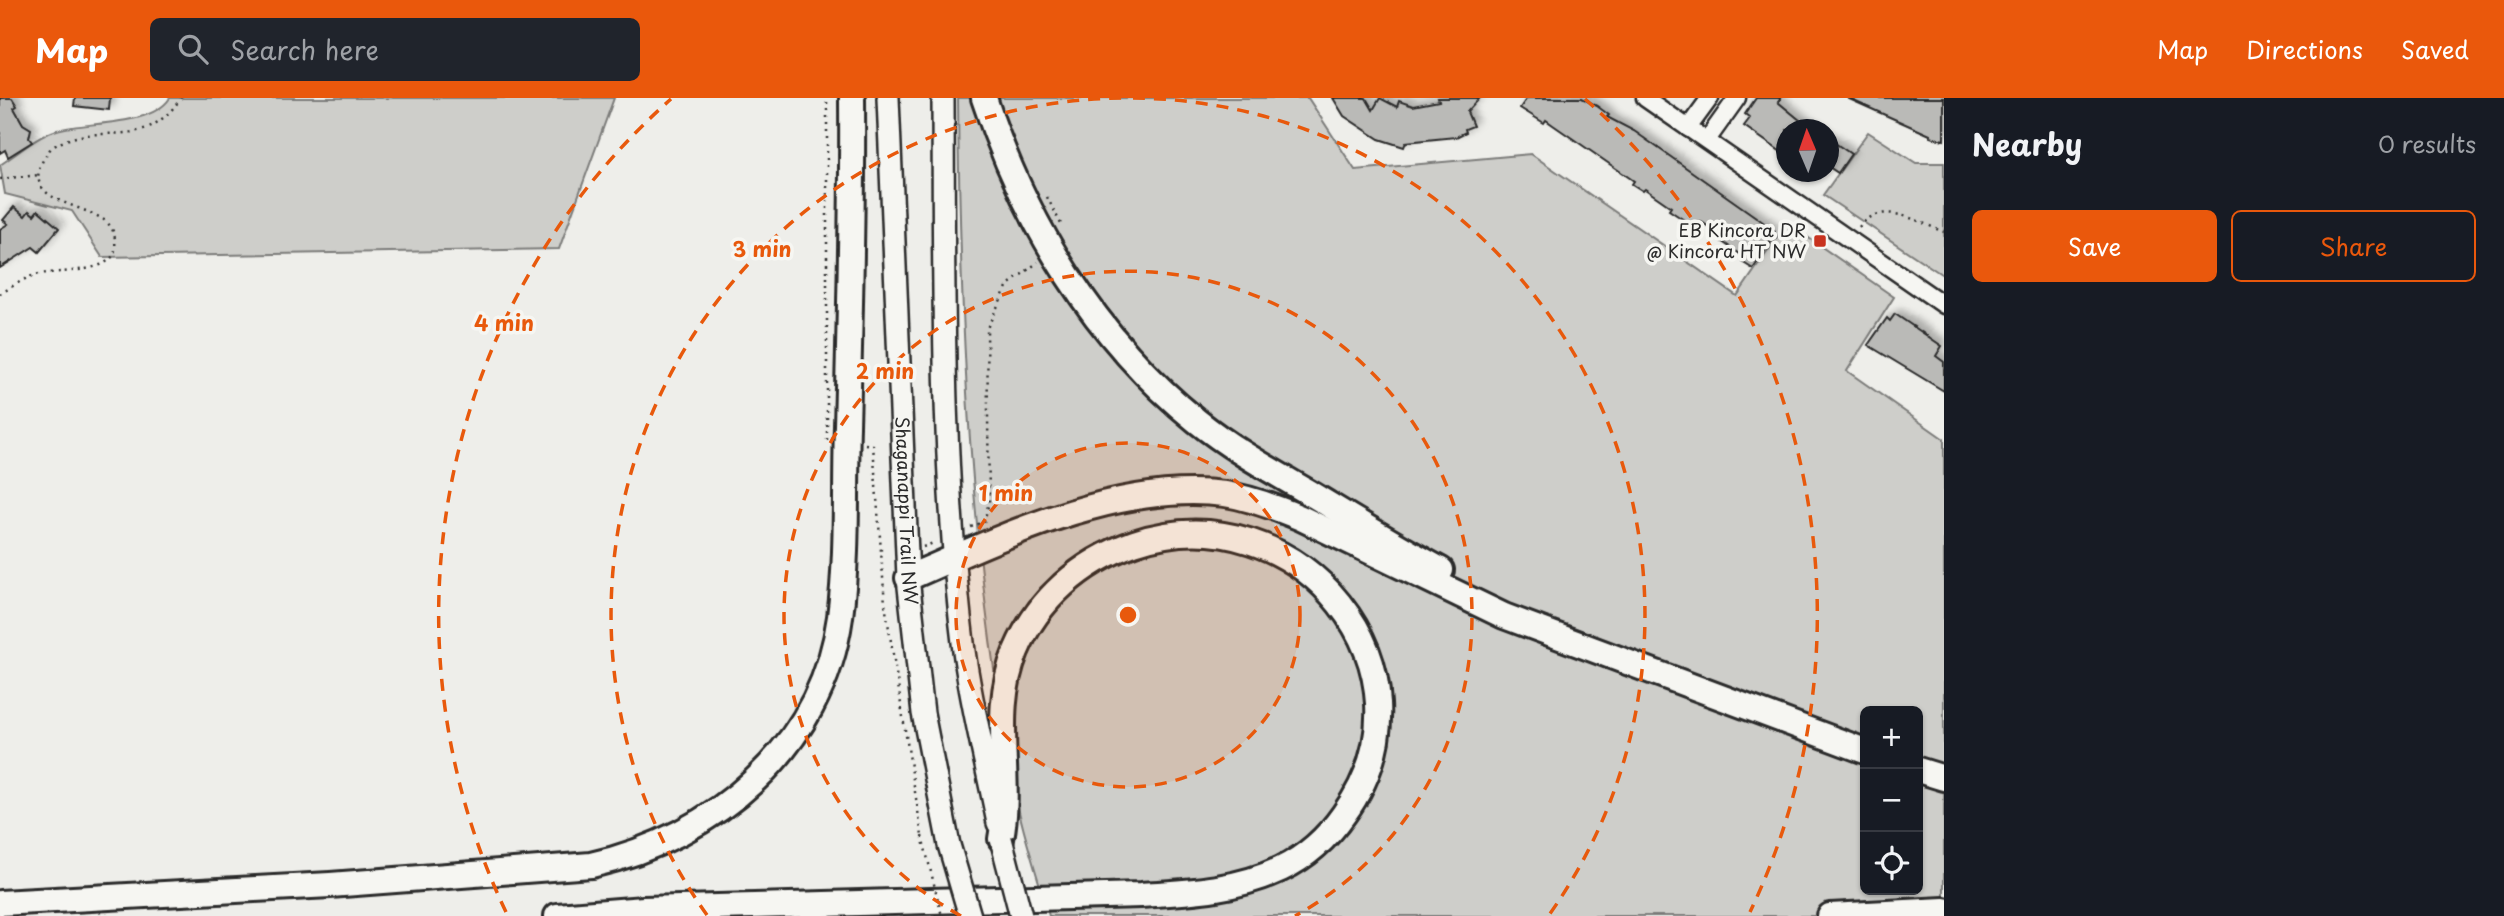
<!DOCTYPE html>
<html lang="en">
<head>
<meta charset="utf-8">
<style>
	:root { --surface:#171b24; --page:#20242c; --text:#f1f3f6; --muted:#9ea1a6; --line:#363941; --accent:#ea580c }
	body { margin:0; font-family:"Playpen Sans",sans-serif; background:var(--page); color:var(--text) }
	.controls { position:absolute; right:21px; bottom:21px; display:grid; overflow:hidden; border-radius:10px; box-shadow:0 2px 5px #0004 }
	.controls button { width:63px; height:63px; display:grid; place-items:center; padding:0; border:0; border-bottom:2px solid var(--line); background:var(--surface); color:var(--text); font:35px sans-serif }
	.compass { position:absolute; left:1776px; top:21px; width:63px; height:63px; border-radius:50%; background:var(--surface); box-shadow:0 2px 5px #0004; rotate:358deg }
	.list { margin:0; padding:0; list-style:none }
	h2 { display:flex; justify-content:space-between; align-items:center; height:91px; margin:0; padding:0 28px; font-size:30px }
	h2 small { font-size:23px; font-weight:400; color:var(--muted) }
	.actions { display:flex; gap:14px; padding:21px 28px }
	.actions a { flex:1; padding:16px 0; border:2px solid var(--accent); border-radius:10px; text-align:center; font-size:24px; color:var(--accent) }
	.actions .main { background:var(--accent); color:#fff }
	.icon { flex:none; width:38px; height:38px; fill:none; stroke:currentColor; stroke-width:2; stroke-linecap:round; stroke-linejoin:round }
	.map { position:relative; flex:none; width:1944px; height:818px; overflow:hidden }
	header { display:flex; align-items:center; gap:42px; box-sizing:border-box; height:98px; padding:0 35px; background:var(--accent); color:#fff }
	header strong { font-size:33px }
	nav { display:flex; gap:38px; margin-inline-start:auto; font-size:24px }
	.search { width:490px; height:63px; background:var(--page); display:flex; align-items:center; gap:18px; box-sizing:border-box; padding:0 24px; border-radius:10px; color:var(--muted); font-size:26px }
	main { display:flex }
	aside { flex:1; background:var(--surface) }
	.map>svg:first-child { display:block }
	.green { fill:#cececa; stroke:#7c7c7a; stroke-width:2; fill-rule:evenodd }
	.building { fill:#babab7; stroke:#2b2b2b; stroke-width:2; filter:url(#shadow) }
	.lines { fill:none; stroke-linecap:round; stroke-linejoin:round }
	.minor-casing { stroke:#2b2b2b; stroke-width:21 }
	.major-casing { stroke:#2b2b2b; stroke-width:26 }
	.highway-casing { stroke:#2b2b2b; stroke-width:30 }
	.path { stroke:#2b2b2b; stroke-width:2.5; stroke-dasharray:2 5; stroke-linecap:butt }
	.minor { stroke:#f6f6f2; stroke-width:16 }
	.major { stroke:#f6f6f2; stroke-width:21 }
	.highway { stroke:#f6f6f2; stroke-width:24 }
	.major-bridge-casing { stroke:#2b2b2b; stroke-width:26; stroke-linecap:butt }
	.path-bridge { stroke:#2b2b2b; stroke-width:2.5; stroke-dasharray:2 5; stroke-linecap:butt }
	.major-bridge { stroke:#f6f6f2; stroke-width:21 }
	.ring { fill:none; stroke:#e8590c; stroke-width:3.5; stroke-dasharray:12 9 }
	.poi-dot { fill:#c8321e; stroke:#f6f6f2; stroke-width:2.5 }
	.labels { text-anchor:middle; stroke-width:7; stroke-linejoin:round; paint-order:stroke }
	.poi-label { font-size:18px; fill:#2b2b2b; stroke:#f6f6f2; text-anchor:end }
	.street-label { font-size:18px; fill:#2b2b2b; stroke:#f6f6f2 }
	.centre { fill:#e8590c; stroke:#f6f6f2; stroke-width:3.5 }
	.ring-label { font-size:21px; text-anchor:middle; font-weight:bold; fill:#e8590c; stroke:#f6f6f2; stroke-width:7; stroke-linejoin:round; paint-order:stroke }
</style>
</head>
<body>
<header>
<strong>Map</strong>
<div class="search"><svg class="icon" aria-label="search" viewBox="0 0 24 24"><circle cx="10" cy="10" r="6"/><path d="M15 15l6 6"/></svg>Search here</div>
<nav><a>Map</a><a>Directions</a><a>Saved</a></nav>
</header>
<main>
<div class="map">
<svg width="1944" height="818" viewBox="0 0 1944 818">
	<defs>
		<filter id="shadow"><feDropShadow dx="5" dy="-5" stdDeviation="3.5" flood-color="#0004"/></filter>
	</defs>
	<rect width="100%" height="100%" fill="#eeeeea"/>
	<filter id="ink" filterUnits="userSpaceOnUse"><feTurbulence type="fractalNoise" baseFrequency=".0143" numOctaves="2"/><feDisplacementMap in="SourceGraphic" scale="14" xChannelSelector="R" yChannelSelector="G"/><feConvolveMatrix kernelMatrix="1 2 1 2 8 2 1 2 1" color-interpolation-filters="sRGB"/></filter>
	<g filter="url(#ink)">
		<g class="green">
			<path d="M170 0H614L559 151 102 159 72 113 5 96 0 67C17 56 37 38 57 32 88 23 151 29 170 0Z"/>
			<path d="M958 0H1308L1355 72 1531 56 1737 198 1787 125 1894 199 1847 273 1944 341V818H1049C1036 773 1020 727 1012 680 970 457 960 227 958 0ZM1865 613H1918V792H1865Z"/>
			<path d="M1868 34 1916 65H1944V178L1823 97Z"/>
		</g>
		<g class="building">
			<path d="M0 0H12L17 8 14 10 23 26 31 31 29 40 32 44 8 59 5 52 0 55Z"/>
			<path d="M75 0H110L109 12 74 8Z"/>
			<path d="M1333 0H1366L1373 12 1380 0 1397 9 1399 3 1413 8 1439 3 1438 0H1480L1467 14 1473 28 1465 31 1466 34 1456 39 1406 44 1404 49 1379 41 1344 18Z"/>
			<path d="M1527 0H1582L1597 8 1609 17 1607 19 1634 33 1756 119 1775 133 1769 142 1771 144 1753 171 1742 164 1744 161 1740 156 1721 143 1724 140 1703 125 1697 123 1693 128 1669 112 1671 109 1645 91 1643 93 1632 86 1634 83 1553 27 1546 22 1544 25 1520 10Z"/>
			<path d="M1756 0H1781L1778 4 1812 32H1787V58L1744 28 1750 20 1745 16Z"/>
			<path d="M1847 0H1944V42L1930 39V37Z"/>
			<path d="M1829 41 1851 56 1838 75 1829 69Z"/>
			<path d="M14 109 25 118 29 113 34 117 38 112 59 130 39 154 33 149 0 170V131L8 126 3 122Z"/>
			<path d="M1895 216 1942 248 1936 258 1944 264V293L1868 247 1887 220 1890 223Z"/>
		</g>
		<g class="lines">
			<defs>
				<g id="minor">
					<path d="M1645 0 1944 207"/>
					<path d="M1688 30 1710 0"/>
					<path d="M1707 42 1737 0"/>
				</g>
				<g id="major">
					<path id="s1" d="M888 0 908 480 923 615 949 747"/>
					<path d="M943 0C944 184 941 370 964 553 972 611 987 668 998 725"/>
				</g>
				<g id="highway">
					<path d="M984 0C1024 123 1095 241 1197 323 1233 352 1274 374 1313 397 1356 423 1398 449 1441 472"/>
					<path d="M908 480C1001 439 1121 382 1225 396 1251 400 1277 410 1301 420L1504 518 1865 653"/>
					<path d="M1918 672 1944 680"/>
					<path d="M0 805 330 787 591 767C715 739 822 650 840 519 848 456 845 391 847 328 850 219 853 109 852 0"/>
					<path d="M557 818 644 811 1141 797C1189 794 1236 792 1281 771 1306 759 1328 739 1344 716 1448 572 1297 389 1134 445 1081 464 1038 501 1016 553 990 615 1013 678 1001 741"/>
					<path d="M1830 818 1944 812"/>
				</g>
			</defs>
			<use href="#minor" class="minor-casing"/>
			<use href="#major" class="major-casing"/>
			<use href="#highway" class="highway-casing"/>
			<g class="path">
				<path d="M0 81 39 77"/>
				<path d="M1047 99 1063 130"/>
				<path d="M1859 129C1882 101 1916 123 1944 134"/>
				<path d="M0 196C12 189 25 179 39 176 57 173 114 175 115 151 116 140 114 129 104 122 76 103 11 102 51 50 99 18 139 60 181 0"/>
				<path d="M827 342V0"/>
				<path d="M865 346 873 347 885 506 922 738"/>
				<path d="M971 429 984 424 989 404 987 230 1008 187 1038 164"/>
				<path d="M923 449 936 444"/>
			</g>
			<use href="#minor" class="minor"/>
			<use href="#major" class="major"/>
			<use href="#highway" class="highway"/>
			<defs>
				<g id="major-bridge">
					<path d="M1001 741 1021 818"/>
					<path d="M949 747 970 818"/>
				</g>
			</defs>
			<use href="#major-bridge" class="major-bridge-casing"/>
			<path class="path-bridge" d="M922 738 942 818"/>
			<use href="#major-bridge" class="major-bridge"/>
		</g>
	</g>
	<circle cx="1128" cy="517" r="172" fill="#e8590c" fill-opacity=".12"/>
	<g class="ring">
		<circle cx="1128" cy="517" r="172"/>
		<path d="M961 818A344 344 0 1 1 1295 818"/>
		<path d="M707 817A517 517 0 0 1 1123 0M1133 0A517 517 0 0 1 1549 817"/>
		<path d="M506 814A689 689 0 0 1 671 1M1585 1A689 689 0 0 1 1750 814"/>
	</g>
	<rect class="poi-dot" x="1813" y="136" width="14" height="14" rx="3.5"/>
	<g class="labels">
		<g class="poi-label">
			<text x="1806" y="139">EB Kincora DR<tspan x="1806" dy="21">@ Kincora HT NW</tspan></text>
		</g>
		<g class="street-label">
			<text dy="6" stroke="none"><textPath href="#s1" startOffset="413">Shaganappi Trail NW</textPath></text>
		</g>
	</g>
	<circle cx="1128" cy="517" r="10" class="centre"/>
	<g class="ring-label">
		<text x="762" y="159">3 min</text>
		<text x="504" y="233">4 min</text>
		<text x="885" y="281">2 min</text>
		<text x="1006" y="403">1 min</text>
	</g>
</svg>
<div class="controls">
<button>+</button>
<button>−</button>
<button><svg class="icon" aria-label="locate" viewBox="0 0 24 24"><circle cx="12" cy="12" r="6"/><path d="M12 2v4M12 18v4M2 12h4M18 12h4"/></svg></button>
</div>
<svg class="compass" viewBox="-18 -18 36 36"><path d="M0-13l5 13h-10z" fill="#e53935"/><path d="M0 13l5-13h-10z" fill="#9ea1a6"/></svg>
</div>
<aside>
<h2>Nearby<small>0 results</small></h2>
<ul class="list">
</ul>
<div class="actions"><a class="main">Save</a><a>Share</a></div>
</aside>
</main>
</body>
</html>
